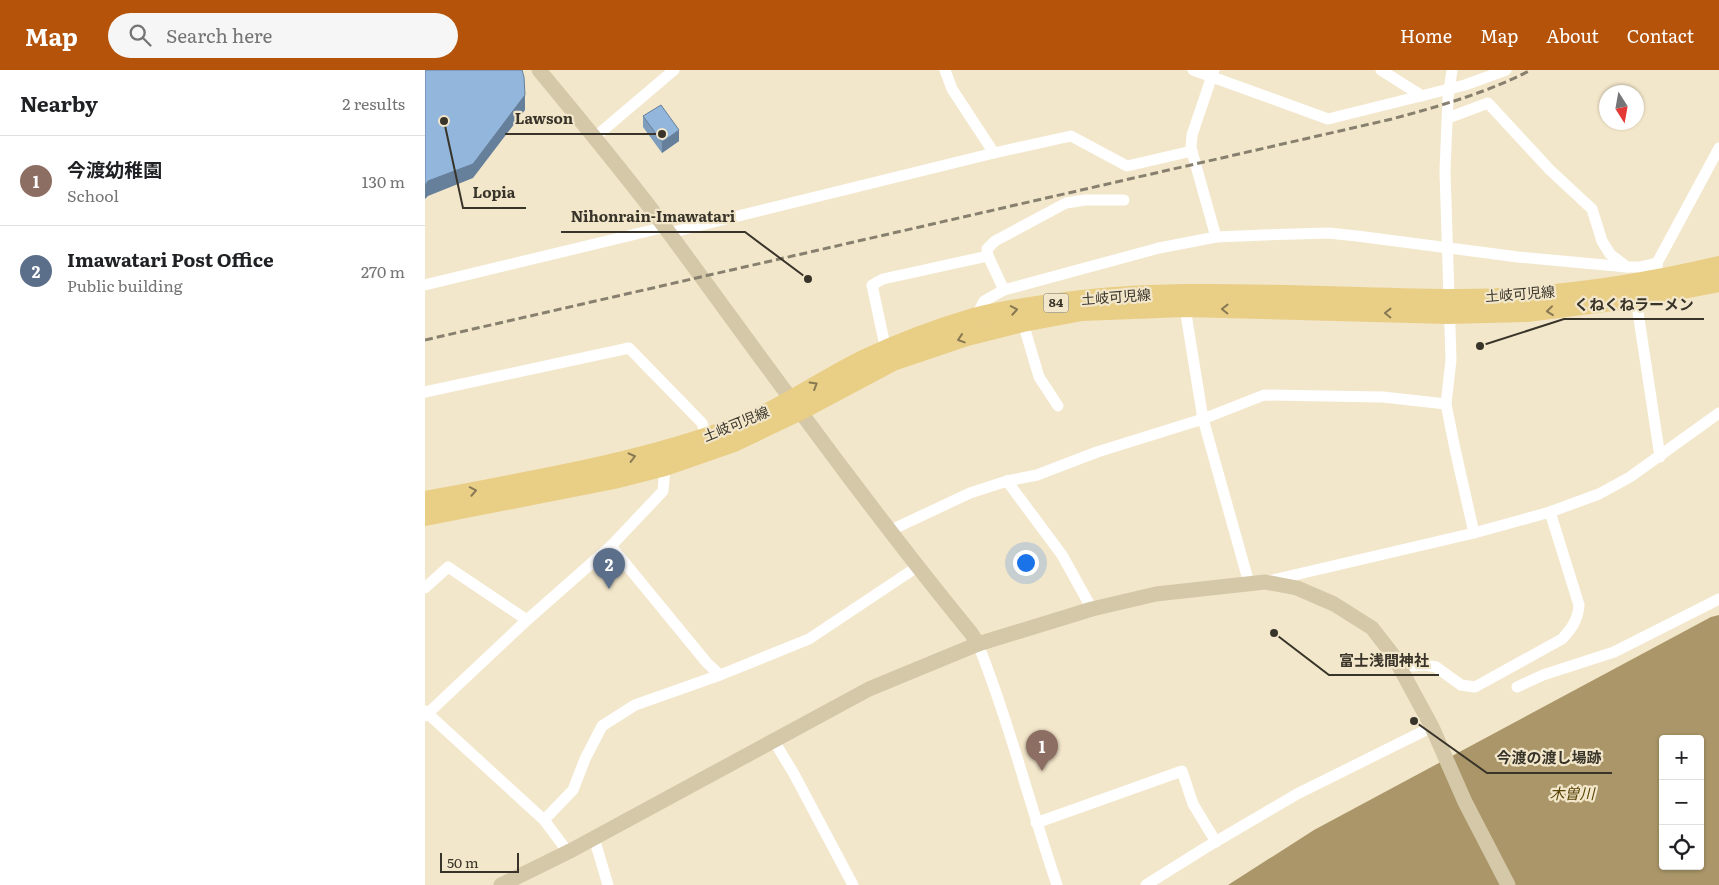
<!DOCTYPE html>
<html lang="en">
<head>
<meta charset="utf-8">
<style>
	:root { --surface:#fff; --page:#f6f6f6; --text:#202124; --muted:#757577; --line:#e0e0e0; --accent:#b45309 }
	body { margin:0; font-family:Literata,"Noto Sans JP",serif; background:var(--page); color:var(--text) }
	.controls { position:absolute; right:15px; bottom:15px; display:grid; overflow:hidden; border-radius:5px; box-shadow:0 1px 4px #0004 }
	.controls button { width:45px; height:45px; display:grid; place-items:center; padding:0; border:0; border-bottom:1px solid var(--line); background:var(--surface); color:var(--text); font:25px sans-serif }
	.compass { position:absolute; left:1174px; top:15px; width:45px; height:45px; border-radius:50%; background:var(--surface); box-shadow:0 1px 4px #0004; rotate:169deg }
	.scale { position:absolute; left:15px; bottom:12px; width:79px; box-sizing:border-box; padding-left:5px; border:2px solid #393429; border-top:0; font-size:14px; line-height:18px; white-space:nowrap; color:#393429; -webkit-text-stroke:4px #f3e7cb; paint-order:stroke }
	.you { position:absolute; left:600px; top:492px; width:18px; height:18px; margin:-12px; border:4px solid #fff; border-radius:50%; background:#1a73e8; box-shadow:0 0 0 8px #1a73e833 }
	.badge { display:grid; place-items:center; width:32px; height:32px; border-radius:50%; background:var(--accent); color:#fff; font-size:16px; font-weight:700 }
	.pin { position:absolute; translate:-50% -41px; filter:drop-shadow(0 1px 2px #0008) }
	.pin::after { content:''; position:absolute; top:26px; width:18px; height:15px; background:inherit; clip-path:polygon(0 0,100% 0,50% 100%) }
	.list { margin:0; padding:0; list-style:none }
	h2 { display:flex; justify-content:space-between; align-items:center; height:65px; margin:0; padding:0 20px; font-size:21px }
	h2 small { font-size:16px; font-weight:400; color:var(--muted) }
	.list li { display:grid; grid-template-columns:32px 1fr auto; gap:15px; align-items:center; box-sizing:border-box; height:90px; padding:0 20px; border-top:1px solid var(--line) }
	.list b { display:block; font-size:19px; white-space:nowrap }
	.list p { margin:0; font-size:16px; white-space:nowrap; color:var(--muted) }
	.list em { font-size:16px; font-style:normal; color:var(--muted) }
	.icon { flex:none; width:28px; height:28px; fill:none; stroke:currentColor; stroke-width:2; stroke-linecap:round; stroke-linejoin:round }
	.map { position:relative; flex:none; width:1294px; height:815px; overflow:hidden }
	header { display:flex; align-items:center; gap:30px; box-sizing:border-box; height:70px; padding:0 25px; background:var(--accent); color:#fff }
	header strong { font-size:24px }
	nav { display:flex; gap:28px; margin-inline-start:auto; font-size:18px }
	.search { width:350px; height:45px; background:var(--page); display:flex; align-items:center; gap:12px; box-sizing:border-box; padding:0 18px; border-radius:28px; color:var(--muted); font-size:19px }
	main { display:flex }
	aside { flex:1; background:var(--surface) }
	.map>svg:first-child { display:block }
	.water { fill:#aa9668; fill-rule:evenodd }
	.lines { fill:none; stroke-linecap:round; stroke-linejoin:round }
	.street { stroke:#fff; stroke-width:11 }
	.secondary { stroke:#d4c8a8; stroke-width:15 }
	.primary { stroke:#e9ce86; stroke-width:18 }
	.rail { stroke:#88806e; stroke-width:3; stroke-dasharray:8 4; stroke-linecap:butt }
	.wall { fill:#7e9dbd }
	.shaded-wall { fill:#667f9a }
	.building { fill:#92b6dc; stroke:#667f9a }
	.oneway { stroke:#887953 }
	.labels { text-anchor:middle; stroke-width:4.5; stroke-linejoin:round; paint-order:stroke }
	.shield { fill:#f3e7cb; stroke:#716a5a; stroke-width:1 }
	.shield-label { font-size:12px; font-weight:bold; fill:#393429 }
	.street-label { font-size:14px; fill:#393429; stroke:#f3e7cb }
	.water-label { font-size:15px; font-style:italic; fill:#5a4508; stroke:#f3e7cb }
	.leader { fill:none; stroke:#393429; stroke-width:2 }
	.callout-dot { fill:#393429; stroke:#f3e7cb; stroke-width:2 }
	.callout-label { font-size:15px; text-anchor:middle; font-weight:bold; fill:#393429; stroke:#f3e7cb; stroke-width:4.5; stroke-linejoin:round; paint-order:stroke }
</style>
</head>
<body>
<header>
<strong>Map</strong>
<div class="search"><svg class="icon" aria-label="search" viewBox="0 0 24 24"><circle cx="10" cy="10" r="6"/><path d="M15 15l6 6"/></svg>Search here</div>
<nav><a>Home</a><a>Map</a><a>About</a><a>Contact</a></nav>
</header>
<main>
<aside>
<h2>Nearby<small>2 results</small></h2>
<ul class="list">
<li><span class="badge" style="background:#8d6e63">1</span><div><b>今渡幼稚園</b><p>School</p></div><em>130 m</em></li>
<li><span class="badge" style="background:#5c6f8a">2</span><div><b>Imawatari Post Office</b><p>Public building</p></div><em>270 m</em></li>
</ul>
</aside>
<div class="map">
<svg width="1294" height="815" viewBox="0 0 1294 815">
	<rect width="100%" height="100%" fill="#f3e7cb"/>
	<path class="water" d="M1294 545V815H803L889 760 1286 547ZM1238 669H1275V796H1238Z"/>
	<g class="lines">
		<g class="street">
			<path d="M520 0 527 19 569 83"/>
			<path d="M768 0 903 49 1040 15 1081 0"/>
			<path d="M789 0 767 65 766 78 791 167"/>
			<path d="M956 0 997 26"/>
			<path d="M1027 0 1023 28 1020 101 1026 290 1021 334 1030 379 1049 463"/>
			<path d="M170 67 249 0"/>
			<path d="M244 163 569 83 646 66 702 96 767 81"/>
			<path d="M1202 197H1215L1232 193"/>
			<path d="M1233 209 1232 193 1294 78"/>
			<path d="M0 215 240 157"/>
			<path d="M579 220 563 186 562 179 570 171 641 133 660 130H699"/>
			<path d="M1211 229 1235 387"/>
			<path d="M760 238 778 349 824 513"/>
			<path d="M551 247 559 231 579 220 734 178 791 167 839 165 903 163 932 166 1093 187 1202 197 1185 184 1177 171 1167 139 1125 100 1063 33 1023 48"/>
			<path d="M598 253 614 307 633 336"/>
			<path d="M463 279 459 271 447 215 458 209 563 186"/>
			<path d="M0 322 204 278 277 353 281 366"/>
			<path d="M582 411 637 485 667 539"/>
			<path d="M464 461 545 423 582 411 612 405 672 382 778 349 839 325 958 327 1021 334"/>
			<path d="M186 476 282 593 295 605"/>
			<path d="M844 511 1049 463 1125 442 1174 424 1205 407 1294 343"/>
			<path d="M0 518 23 497 102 550"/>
			<path d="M553 574C584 652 605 735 632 815"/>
			<path d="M976 600 985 596 1001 595 1011 597 1036 615 1050 617 1137 569C1147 558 1153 550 1154 535L1125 442"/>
			<path d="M1092 617 1118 605 1189 582 1294 529"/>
			<path d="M0 641 119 750 143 782"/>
			<path d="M0 646 102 550 186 476 238 421 240 397"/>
			<path d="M349 671 369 704 428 815"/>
			<path d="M119 750 148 720 160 689 177 656 210 635 295 605 384 569 492 497"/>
			<path d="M611 753 757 701 768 734 791 772"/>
			<path d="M169 768 183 815"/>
			<path d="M721 815 780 778 872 724 1007 657"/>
		</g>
		<g class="secondary">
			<path d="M114 0C156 51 199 102 239 156 340 293 438 431 546 563L553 574"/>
			<path d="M76 815 147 780 444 619 553 574 667 539 731 524 840 512 872 518 909 534 947 558 968 585 1007 657 1040 732 1083 815"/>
		</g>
		<g class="primary">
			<path d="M0 430C103 410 207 394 306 358 352 341 392 312 436 290 472 273 511 258 549 247 578 239 611 235 641 231 681 225 721 224 761 223 848 222 935 227 1022 228 1114 229 1205 216 1294 195"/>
			<path d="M0 447 189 410 240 397 309 373 374 342 468 292 542 267 598 253 657 242 760 238 1023 245 1102 243 1211 229 1294 213"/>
		</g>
		<path class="rail" d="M0 270 967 49C1015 36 1061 23 1106 0"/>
	</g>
	<path class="wall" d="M218 46 254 71 237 83 218 57Z"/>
	<g class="shaded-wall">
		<path d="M100 25V40L48 108 3 126 0 129V115L3 111Z"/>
		<path d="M254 60V71L237 83V72Z"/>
	</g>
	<g class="building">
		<path d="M0 0H97L99 7 100 25 48 94 3 111 0 115Z"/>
		<path d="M236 35 254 60 237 72 218 46Z"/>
	</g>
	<defs><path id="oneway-chevron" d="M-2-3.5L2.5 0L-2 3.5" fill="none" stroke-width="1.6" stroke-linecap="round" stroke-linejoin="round" transform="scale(1.25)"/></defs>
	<g class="oneway">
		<use href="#oneway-chevron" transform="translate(800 239) rotate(-179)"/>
		<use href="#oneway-chevron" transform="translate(589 240) rotate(-10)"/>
		<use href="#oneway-chevron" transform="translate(1125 241) rotate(174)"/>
		<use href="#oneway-chevron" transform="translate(963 243) rotate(-179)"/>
		<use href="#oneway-chevron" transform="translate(536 269) rotate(162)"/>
		<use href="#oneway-chevron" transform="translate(389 315) rotate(-31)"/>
		<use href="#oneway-chevron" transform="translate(207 387) rotate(-14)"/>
		<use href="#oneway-chevron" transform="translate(48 421) rotate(-11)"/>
	</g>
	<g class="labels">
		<rect class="shield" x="618.5" y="223.5" width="25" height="19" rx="4"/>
		<g class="shield-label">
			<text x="631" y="237">84</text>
		</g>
		<g class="street-label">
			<text transform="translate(1095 224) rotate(-4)" y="5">土岐可児線</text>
			<text transform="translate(691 227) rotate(-4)" y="5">土岐可児線</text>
			<text transform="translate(311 354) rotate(-22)" y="5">土岐可児線</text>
		</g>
		<g class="water-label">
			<text x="1147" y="729">木曽川</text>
		</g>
	</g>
	<path class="leader" d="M237 64L158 64H80M19 51L38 138H101M383 209L320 162H136M1055 276L1139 249H1279M849 563L904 605H1014M989 651L1062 703H1187"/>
	<g class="callout-dot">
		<circle cx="237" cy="64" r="5"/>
		<circle cx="19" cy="51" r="5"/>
		<circle cx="383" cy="209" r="5"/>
		<circle cx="1055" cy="276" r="5"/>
		<circle cx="849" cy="563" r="5"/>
		<circle cx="989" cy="651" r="5"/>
	</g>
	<g class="callout-label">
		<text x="119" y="54">Lawson</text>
		<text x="69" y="128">Lopia</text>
		<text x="228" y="152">Nihonrain-Imawatari</text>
		<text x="1209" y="240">くねくねラーメン</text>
		<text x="959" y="596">富士浅間神社</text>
		<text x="1124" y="693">今渡の渡し場跡</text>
	</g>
</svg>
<div class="controls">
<button>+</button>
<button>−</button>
<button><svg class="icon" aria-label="locate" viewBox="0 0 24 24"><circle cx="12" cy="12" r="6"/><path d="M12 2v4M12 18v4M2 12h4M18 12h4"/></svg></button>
</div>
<svg class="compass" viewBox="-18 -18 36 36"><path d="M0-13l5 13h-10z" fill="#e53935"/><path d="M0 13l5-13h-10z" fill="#757577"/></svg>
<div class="scale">50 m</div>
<div class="you"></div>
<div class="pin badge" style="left:617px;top:701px;background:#8d6e63">1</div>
<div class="pin badge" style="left:184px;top:519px;background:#5c6f8a">2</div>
</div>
</main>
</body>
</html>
